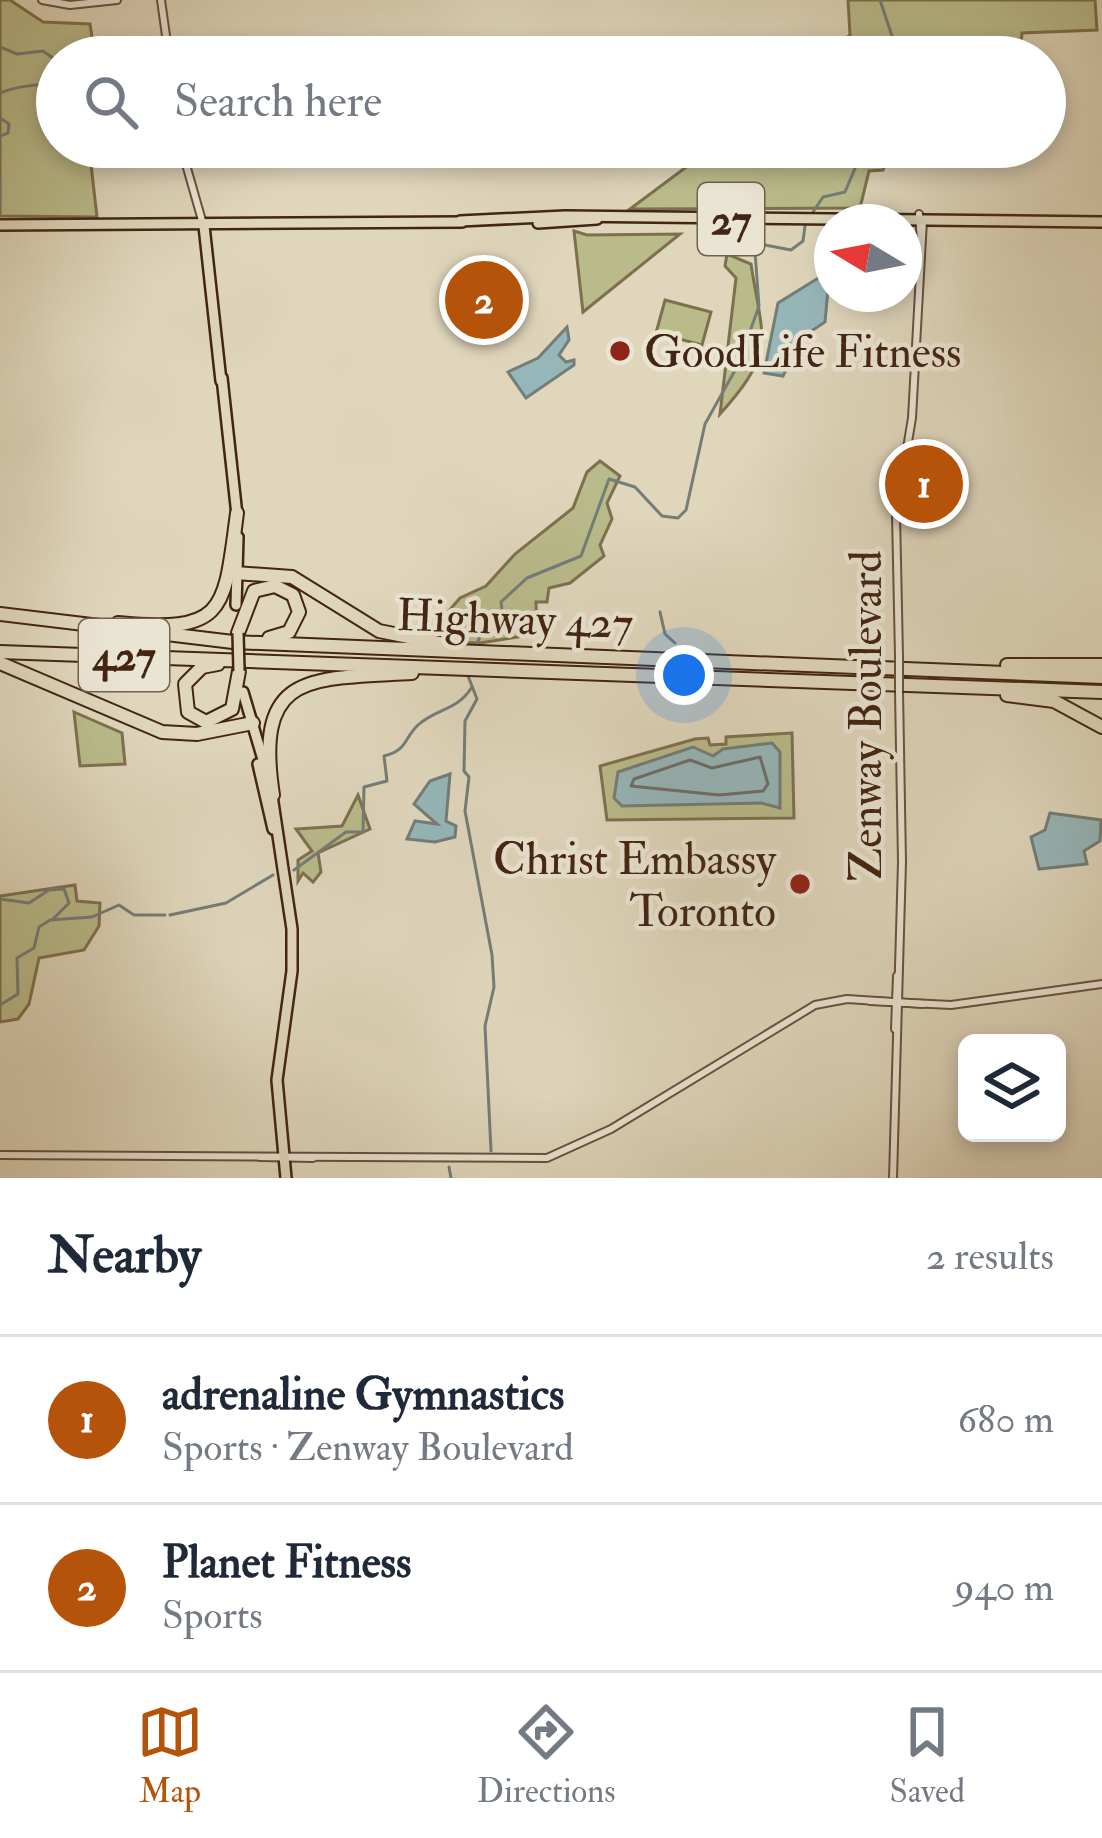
<!DOCTYPE html>
<html lang="en">
<head>
<meta charset="utf-8">
<style>
	:root { --surface:#fff; --page:#f2f2f3; --text:#1f2937; --muted:#747a83; --line:#e0e1e3; --accent:#b45309 }
	body { margin:0; font-family:"IM FELL Double Pica",serif; background:var(--page); color:var(--text) }
	.controls { position:absolute; right:36px; bottom:36px; display:grid; overflow:hidden; border-radius:18px; box-shadow:0 6px 18px #0003 }
	.controls button { width:108px; height:108px; display:grid; place-items:center; padding:0; border:0; border-bottom:3px solid var(--line); background:var(--surface); color:var(--text); font:60px sans-serif }
	.compass { position:absolute; left:814px; top:204px; width:108px; height:108px; border-radius:50%; background:var(--surface); box-shadow:0 6px 18px #0003; rotate:280deg }
	.you { position:absolute; left:684px; top:675px; width:42px; height:42px; margin:-30px; border:9px solid #fff; border-radius:50%; background:#1a73e8; box-shadow:0 0 0 18px #1a73e833 }
	.badge { display:grid; place-items:center; width:78px; height:78px; border-radius:50%; background:var(--accent); color:#fff; font-size:39px; font-weight:700 }
	.pin { position:absolute; translate:-50% -50%; border:6px solid #fff; box-shadow:0 3px 12px #0006 }
	.list { margin:0; padding:0; list-style:none }
	h2 { display:flex; justify-content:space-between; align-items:center; height:156px; margin:0; padding:0 48px; font-size:51px }
	h2 small { font-size:39px; font-weight:400; color:var(--muted) }
	.list li { display:grid; grid-template-columns:78px 1fr auto; gap:36px; align-items:center; box-sizing:border-box; height:168px; padding:0 48px; border-top:3px solid var(--line) }
	.list b { display:block; font-size:45px; white-space:nowrap }
	.list p { margin:0; font-size:39px; white-space:nowrap; color:var(--muted) }
	.list em { font-size:39px; font-style:normal; color:var(--muted) }
	.icon { flex:none; width:66px; height:66px; fill:none; stroke:currentColor; stroke-width:2; stroke-linecap:round; stroke-linejoin:round }
	.map { position:relative; flex:none; width:1102px; height:1178px; overflow:hidden }
	.search { position:absolute; background:var(--surface); box-shadow:0 6px 18px #0003; left:36px; right:36px; top:36px; height:132px; display:flex; align-items:center; gap:30px; box-sizing:border-box; padding:0 42px; border-radius:66px; color:var(--muted); font-size:45px }
	.sheet { height:492px; background:var(--surface) }
	nav { display:flex; justify-content:space-around; align-items:center; box-sizing:border-box; height:168px; border-top:3px solid var(--line); background:var(--surface); font-size:33px; color:var(--muted) }
	nav a { display:grid; justify-items:center; gap:6px }
	nav .on { color:var(--accent) }
	.map>svg:first-child { display:block }
	.green { fill:#babb8b; stroke:#7e704e; stroke-width:3 }
	.water { fill:#96b7ba; stroke:#747d77; stroke-width:3 }
	.lines { fill:none; stroke-linecap:round; stroke-linejoin:round }
	.shore { stroke:#6c6e66; stroke-width:3 }
	.stream { stroke:#747d77; stroke-width:3 }
	.minor-casing { stroke:#69513c; stroke-width:10 }
	.major-casing { stroke:#422512; stroke-width:14 }
	.highway-casing { stroke:#422512; stroke-width:16 }
	.minor { stroke:#eae4d3; stroke-width:6 }
	.major { stroke:#dfd6bc; stroke-width:9 }
	.highway { stroke:#dfd6bc; stroke-width:12 }
	.minor-bridge-casing { stroke:#69513c; stroke-width:10; stroke-linecap:butt }
	.major-bridge-casing { stroke:#422512; stroke-width:14; stroke-linecap:butt }
	.minor-bridge { stroke:#eae4d3; stroke-width:6 }
	.major-bridge { stroke:#dfd6bc; stroke-width:9 }
	.poi-dot { fill:#8f2418; stroke:#eae4d3; stroke-width:4.5 }
	.labels { text-anchor:middle; stroke-width:9; stroke-linejoin:round; paint-order:stroke }
	.shield { fill:#eae4d3; stroke:#745e4c; stroke-width:3 }
	.shield-label { font-size:42px; font-weight:bold; fill:#422512 }
	.poi-label { font-size:45px; fill:#422512; stroke:#eae4d3; text-anchor:start }
	.street-label { font-size:45px; fill:#422512; stroke:#eae4d3 }
</style>
</head>
<body>
<div class="map">
<svg width="1102" height="1178" viewBox="0 0 1102 1178">
	<rect width="100%" height="100%" fill="#dfd6bc"/>
	<filter id="stains"><feTurbulence type="fractalNoise" baseFrequency=".00167" numOctaves="4"/><feColorMatrix values="0 0 0 0 .2 0 0 0 0 .09 0 0 0 0 .02 0 0 0 .5 -.17"/></filter>
	<radialGradient id="worn" r=".72"><stop offset=".6" stop-color="#630" stop-opacity="0"/><stop offset="1" stop-color="#630" stop-opacity=".3"/></radialGradient>
	<g class="green">
		<path d="M0 0H10L43 22 90 24 94 50 57 57V147H89L97 217 0 216Z"/>
		<path d="M848 0H1095L1097 30 1022 33 1021 45 975 47 962 57H824L850 35Z"/>
		<path d="M713 147H892L883 170 869 171 860 208 630 209Z"/>
		<path d="M574 231 587 235 680 234 583 312Z"/>
		<path d="M727 254 751 264C762 338 778 350 720 414L736 278 725 266Z"/>
		<path d="M665 300 711 312 702 345 656 333Z"/>
		<path d="M600 461 620 476 607 503 612 519 600 545 604 556 570 583 549 588 547 602H536L537 634 480 643 453 642 451 630 434 628 460 598 486 586 515 554 573 508 587 472Z"/>
		<path d="M74 712 122 733 125 764 80 766Z"/>
		<path d="M792 733 794 818 607 820 600 766 695 739 708 738 710 745 726 744V737Z"/>
		<path d="M358 795 370 829 318 853 321 872 313 882 303 873 298 881V860L312 851 296 829 342 826Z"/>
		<path d="M75 885 77 901 100 903 99 926 84 950 39 958 29 1004 18 1019 0 1022V896Z"/>
	</g>
	<g class="water">
		<path d="M820 277 829 279 825 322 801 338 783 376 764 373 778 303Z"/>
		<path d="M567 327 569 340 559 355 566 362 574 360V365L526 398 508 372 538 358Z"/>
		<path d="M772 743 780 752V808L761 803 622 806 614 798 618 772 693 747 713 756 723 749Z"/>
		<path d="M450 774 446 821 456 826 455 837 435 842 407 839 415 821 437 824 414 804 430 781Z"/>
		<path d="M1050 813 1101 820 1100 841 1084 851 1087 864 1039 869 1031 837 1045 830Z"/>
	</g>
	<g class="lines">
		<path class="shore" d="M760 757 768 784 763 791 719 795 631 786 634 779 690 760 712 768Z"/>
		<g class="stream">
			<path d="M880 0 899 57"/>
			<path d="M0 47 17 54 43 51 57 61"/>
			<path d="M0 93C21 84 36 87 57 81"/>
			<path d="M0 118 9 124 8 133 0 136"/>
			<path d="M0 148V152"/>
			<path d="M0 182V202"/>
			<path d="M813 212 823 197 845 192 864 147"/>
			<path d="M660 612 665 634 675 643"/>
			<path d="M476 645 482 633 503 618 501 602 527 578 581 556 609 479 635 487 662 516 678 518 686 510 705 424 738 365 759 306 755 252 765 245 791 250 803 241 805 226"/>
			<path d="M468 676 477 699 465 721 464 771 469 777 465 811 492 955 494 987 485 1026 491 1151"/>
			<path d="M294 870 346 832H363L364 787 387 781 384 756C407 751 404 738 418 725 437 708 457 711 472 687"/>
			<path d="M0 899 29 903 49 890 64 889 69 903 53 919"/>
			<path d="M170 915 226 903 273 875"/>
			<path d="M0 1005 18 994 17 958 34 948 39 927 50 920 92 917 119 905 134 915H165"/>
			<path d="M449 1167 451 1178"/>
		</g>
		<defs>
			<g id="minor">
				<path d="M42 0 70 5 117 0"/>
				<path d="M161 0 169 57"/>
				<path d="M181 147 203 224"/>
				<path d="M919 214 921 241"/>
				<path d="M899 656 896 514 912 418 923 220"/>
				<path d="M870 1001 951 1005 1102 984"/>
				<path d="M895 1029 897 976"/>
				<path d="M0 1155 547 1158 611 1129 815 1005 847 999 923 1004"/>
				<path d="M260 1157 313 1158"/>
				<path d="M893 1178 902 862 899 691"/>
			</g>
			<g id="major">
				<path d="M460 221 565 216 1102 222"/>
				<path d="M538 223 597 219"/>
				<path d="M0 225 462 222"/>
				<path d="M204 226 221 381"/>
				<path d="M222 378 237 515"/>
				<path d="M236 605 238 537"/>
				<path d="M243 692 267 773"/>
				<path d="M258 764 273 829"/>
				<path d="M271 789 292 929V971L277 1080 286 1178"/>
			</g>
			<g id="highway">
				<path d="M235 573 292 577 379 631 444 644"/>
				<path d="M0 614 233 642 1102 677"/>
				<path d="M118 623C226 633 224 612 237 513"/>
				<path d="M238 633 254 591 275 586 293 595 299 612 289 632 269 638"/>
				<path d="M0 652 1102 692"/>
				<path d="M0 663 162 732 197 734 253 723"/>
				<path d="M218 664 202 667 185 684 188 712 206 722 232 709 239 671"/>
				<path d="M1007 665H1102"/>
				<path d="M1007 695 1054 701 1102 727"/>
				<path d="M273 795C254 671 309 679 412 673"/>
			</g>
		</defs>
		<use href="#minor" class="minor-casing"/>
		<use href="#major" class="major-casing"/>
		<use href="#highway" class="highway-casing"/>
		<use href="#minor" class="minor"/>
		<use href="#major" class="major"/>
		<use href="#highway" class="highway"/>
		<defs>
			<path id="minor-bridge" d="M899 691V656"/>
			<path id="major-bridge" d="M238 633 239 671"/>
		</defs>
		<use href="#minor-bridge" class="minor-bridge-casing"/>
		<use href="#major-bridge" class="major-bridge-casing"/>
		<use href="#minor-bridge" class="minor-bridge"/>
		<use href="#major-bridge" class="major-bridge"/>
	</g>
	<g class="poi-dot">
		<circle cx="620" cy="351" r="12"/>
		<circle cx="800" cy="884" r="12"/>
	</g>
	<g class="labels">
		<g class="shield">
			<rect x="698" y="183" width="66" height="72" rx="9"/>
			<rect x="79" y="619" width="90" height="72" rx="9"/>
		</g>
		<g class="shield-label">
			<text x="731" y="234">27</text>
			<text x="124" y="670">427</text>
		</g>
		<g class="poi-label">
			<text x="644" y="367">GoodLife Fitness</text>
			<text x="776" y="874" text-anchor="end">Christ Embassy<tspan x="776" dy="52">Toronto</tspan></text>
		</g>
		<g class="street-label">
			<text transform="translate(515 618) rotate(2)" y="16">Highway 427</text>
			<text transform="translate(865 716) rotate(-90)" y="16">Zenway Boulevard</text>
		</g>
	</g>
	<rect width="100%" height="100%" filter="url(#stains)"/>
	<rect width="100%" height="100%" fill="url(#worn)"/>
</svg>
<div class="controls">
<button><svg class="icon" aria-label="layers" viewBox="0 0 24 24"><path d="M12 4l9 5-9 5-9-5zM3 14l9 5 9-5"/></svg></button>
</div>
<svg class="compass" viewBox="-18 -18 36 36"><path d="M0-13l5 13h-10z" fill="#e53935"/><path d="M0 13l5-13h-10z" fill="#747a83"/></svg>
<div class="you"></div>
<div class="pin badge" style="left:924px;top:484px">1</div>
<div class="pin badge" style="left:484px;top:300px">2</div>
<div class="search"><svg class="icon" aria-label="search" viewBox="0 0 24 24"><circle cx="10" cy="10" r="6"/><path d="M15 15l6 6"/></svg>Search here</div>
</div>
<section class="sheet">
<h2>Nearby<small>2 results</small></h2>
<ul class="list">
<li><span class="badge">1</span><div><b>adrenaline Gymnastics</b><p>Sports · Zenway Boulevard</p></div><em>680 m</em></li>
<li><span class="badge">2</span><div><b>Planet Fitness</b><p>Sports</p></div><em>940 m</em></li>
</ul>
</section>
<nav>
<a class="on"><svg class="icon" aria-label="map" viewBox="0 0 24 24"><path d="M3 6l6-2 6 2 6-2v14l-6 2-6-2-6 2zM9 4v14M15 6v14"/></svg>Map</a>
<a><svg class="icon" aria-label="directions" viewBox="0 0 24 24"><path d="M12 3l9 9-9 9-9-9zM9 14v-3h6M13 9l2 2-2 2"/></svg>Directions</a>
<a><svg class="icon" aria-label="saved" viewBox="0 0 24 24"><path d="M7 4h10v16l-5-4-5 4z"/></svg>Saved</a>
</nav>
</body>
</html>
